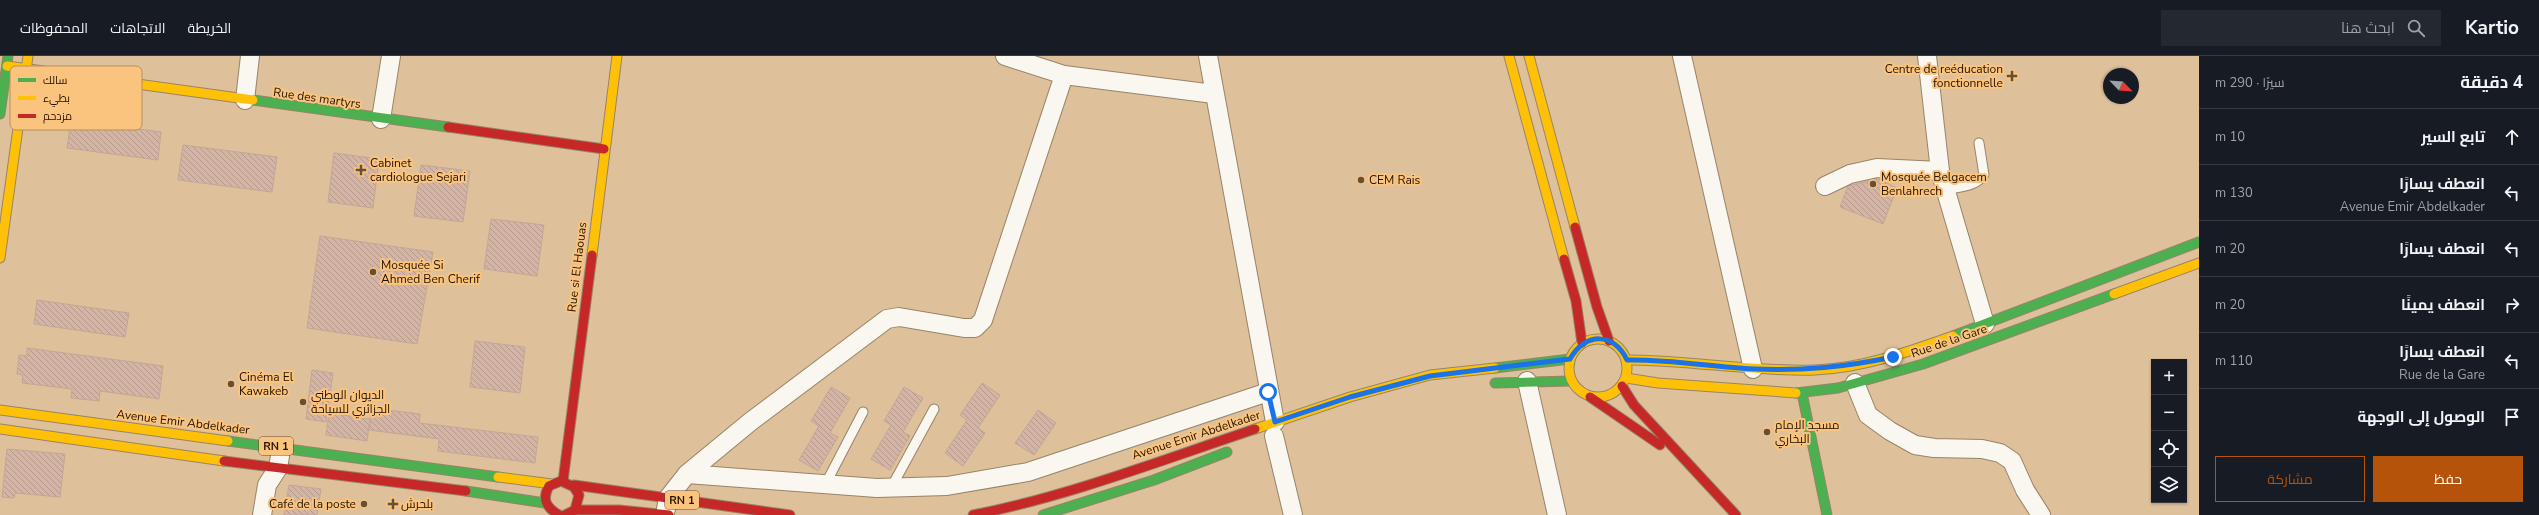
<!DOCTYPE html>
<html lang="ar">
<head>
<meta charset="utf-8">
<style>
	:root { --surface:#171b24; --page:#242831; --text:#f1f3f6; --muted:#9ea1a6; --line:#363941; --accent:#b45309 }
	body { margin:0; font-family:"Nunito Sans",Cairo,sans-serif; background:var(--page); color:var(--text); direction:rtl }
	.controls { position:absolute; right:12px; bottom:12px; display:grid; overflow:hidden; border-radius:0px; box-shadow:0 1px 3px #0004 }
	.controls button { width:36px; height:36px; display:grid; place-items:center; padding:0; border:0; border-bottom:1px solid var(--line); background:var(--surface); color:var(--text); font:20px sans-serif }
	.compass { position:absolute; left:2103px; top:12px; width:36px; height:36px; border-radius:50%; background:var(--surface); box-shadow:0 1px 3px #0004; rotate:115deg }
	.stop { position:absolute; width:12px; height:12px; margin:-9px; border:3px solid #1a73e8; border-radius:50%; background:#fff }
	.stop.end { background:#1a73e8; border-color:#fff; box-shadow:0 1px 4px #0008 }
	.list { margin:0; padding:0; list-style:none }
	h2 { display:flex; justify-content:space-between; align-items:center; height:52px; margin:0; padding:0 16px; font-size:17px }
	h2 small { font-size:13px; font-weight:400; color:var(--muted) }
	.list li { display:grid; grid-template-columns:26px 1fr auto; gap:12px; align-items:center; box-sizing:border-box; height:56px; padding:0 16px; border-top:1px solid var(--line) }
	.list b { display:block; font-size:15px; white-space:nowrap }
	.list p { margin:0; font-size:13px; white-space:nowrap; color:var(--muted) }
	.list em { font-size:13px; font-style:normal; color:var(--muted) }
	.actions { display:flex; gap:8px; padding:12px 16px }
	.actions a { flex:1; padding:9px 0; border:1px solid var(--accent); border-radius:0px; text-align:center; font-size:14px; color:var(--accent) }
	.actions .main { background:var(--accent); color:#fff }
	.icon { flex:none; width:22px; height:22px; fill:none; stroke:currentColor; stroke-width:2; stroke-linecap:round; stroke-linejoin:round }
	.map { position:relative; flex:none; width:2199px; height:459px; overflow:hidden; direction:ltr }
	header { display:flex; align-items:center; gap:24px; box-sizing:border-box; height:56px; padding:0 20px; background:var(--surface); border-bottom:1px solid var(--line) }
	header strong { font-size:19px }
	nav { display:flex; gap:22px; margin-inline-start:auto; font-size:14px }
	.search { width:280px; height:36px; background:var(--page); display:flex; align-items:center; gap:10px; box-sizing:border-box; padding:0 14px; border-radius:0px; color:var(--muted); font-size:15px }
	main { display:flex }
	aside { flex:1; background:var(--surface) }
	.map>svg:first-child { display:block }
	.building { fill:url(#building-back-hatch); stroke:#c4a697 }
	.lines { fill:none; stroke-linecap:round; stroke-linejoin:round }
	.lane-casing { stroke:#988468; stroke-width:11 }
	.street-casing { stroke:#988468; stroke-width:20 }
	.fast-casing { stroke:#988468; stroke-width:11 }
	.slow-casing { stroke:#988468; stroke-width:11 }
	.jam-casing { stroke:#988468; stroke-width:11 }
	.lane { stroke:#faf6f0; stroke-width:9 }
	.street { stroke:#faf6f0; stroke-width:18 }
	.fast { stroke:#4caf50; stroke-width:9 }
	.slow { stroke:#ffc107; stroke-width:9 }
	.jam { stroke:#c62828; stroke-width:9 }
	.route { stroke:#1a73e8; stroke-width:5 }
	.poi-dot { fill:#655037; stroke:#fac47e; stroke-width:1.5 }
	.labels { text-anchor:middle; stroke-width:4; stroke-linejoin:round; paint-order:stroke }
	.shield { fill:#fac47e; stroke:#644926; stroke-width:1 }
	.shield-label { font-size:11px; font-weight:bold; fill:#241401 }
	.poi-label { font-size:12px; fill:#241401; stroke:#fac47e; text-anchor:start }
	.street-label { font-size:12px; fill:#241401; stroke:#fac47e }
	.key { fill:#fac47e; stroke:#ba8f58; stroke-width:1 }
	.key-label { font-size:11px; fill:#241401 }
</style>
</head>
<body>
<header>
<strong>Kartio</strong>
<div class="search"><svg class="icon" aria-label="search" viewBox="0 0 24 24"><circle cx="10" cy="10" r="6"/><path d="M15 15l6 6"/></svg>ابحث هنا</div>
<nav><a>الخريطة</a><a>الاتجاهات</a><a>المحفوظات</a></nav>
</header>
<main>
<aside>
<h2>4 دقيقة<small>سيرًا · 290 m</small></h2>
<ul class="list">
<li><svg class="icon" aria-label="ahead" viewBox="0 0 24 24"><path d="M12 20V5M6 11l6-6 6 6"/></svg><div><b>تابع السير</b></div><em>10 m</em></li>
<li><svg class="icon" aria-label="left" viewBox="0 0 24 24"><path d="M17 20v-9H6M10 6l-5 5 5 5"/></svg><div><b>انعطف يسارًا</b><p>Avenue Emir Abdelkader</p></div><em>130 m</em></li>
<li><svg class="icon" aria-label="left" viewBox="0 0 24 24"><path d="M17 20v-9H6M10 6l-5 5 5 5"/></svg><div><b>انعطف يسارًا</b></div><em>20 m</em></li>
<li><svg class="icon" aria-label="right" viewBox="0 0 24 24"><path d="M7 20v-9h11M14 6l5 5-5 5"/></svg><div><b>انعطف يمينًا</b></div><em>20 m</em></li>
<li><svg class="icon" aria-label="left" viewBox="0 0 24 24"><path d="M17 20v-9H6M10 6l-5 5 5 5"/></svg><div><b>انعطف يسارًا</b><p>Rue de la Gare</p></div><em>110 m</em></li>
<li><svg class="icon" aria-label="arrive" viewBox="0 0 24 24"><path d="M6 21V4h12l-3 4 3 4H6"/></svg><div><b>الوصول إلى الوجهة</b></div></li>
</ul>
<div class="actions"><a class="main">حفظ</a><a>مشاركة</a></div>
</aside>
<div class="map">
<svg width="2199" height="459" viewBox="0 0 2199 459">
	<defs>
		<pattern id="building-back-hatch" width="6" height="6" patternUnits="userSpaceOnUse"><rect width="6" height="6" fill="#d3b4a5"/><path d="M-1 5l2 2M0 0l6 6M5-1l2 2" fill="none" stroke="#b59a8c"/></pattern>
	</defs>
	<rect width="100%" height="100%" fill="#dec09a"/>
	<g class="building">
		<path d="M71 64 161 76 158 104 67 92Z"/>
		<path d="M183 89 277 101 272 136 178 124Z"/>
		<path d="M334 97 379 103 373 152 328 146Z"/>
		<path d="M421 109 470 115 463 166 414 160Z"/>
		<path d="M1878 123 1897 132 1883 168 1840 151 1848 130Z"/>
		<path d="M491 163 544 169 537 220 484 213Z"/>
		<path d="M320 180 433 196 417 288 307 272Z"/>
		<path d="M37 244 129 257 125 281 34 268Z"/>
		<path d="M475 285 525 291 520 337 470 331Z"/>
		<path d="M27 292 163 310 159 343 100 335 99 345 71 342 72 333 22 327 23 319 17 318 19 299 27 300Z"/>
		<path d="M312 314 333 317 326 366 306 363Z"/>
		<path d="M982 327 1000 339 978 372 985 377 963 410 945 397 967 364 960 359Z"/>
		<path d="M831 331 850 342 830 377 838 381 818 415 799 404 819 370 811 365Z"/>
		<path d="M904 331 923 342 903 376 910 380 890 414 871 403 891 369 884 365Z"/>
		<path d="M372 352 420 358 419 367 538 381 535 407 438 395 439 383 369 374Z"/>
		<path d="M1038 354 1056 367 1034 399 1015 387Z"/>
		<path d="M329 357 370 363 367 385 326 379Z"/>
		<path d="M7 393 65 398 60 441 15 437 14 442 2 441Z"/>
		<path d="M289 429 321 433 317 459H284Z"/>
	</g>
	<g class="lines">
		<defs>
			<g id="lane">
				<path d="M1945 134C1959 131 1975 131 1984 119L1979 87"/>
				<path d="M825 429 863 356"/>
				<path d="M891 432 934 353"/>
			</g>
			<g id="street">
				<path d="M1005 0 1064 19 1214 38"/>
				<path d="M1208 0 1275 366"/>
				<path d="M1682 0 1753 313"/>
				<path d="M1927 0 1940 115 1985 268"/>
				<path d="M245 44 250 0"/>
				<path d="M381 63 391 0"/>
				<path d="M1825 130 1850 118 1877 112 1940 115"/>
				<path d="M1527 325 1557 459"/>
				<path d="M1855 327 1868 359 1890 375 1915 389 1934 392 1982 393 2000 397 2012 405 2025 434 2041 459"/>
				<path d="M1274 380 1293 459"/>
				<path d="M687 418 877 432 947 430 1028 416 1268 336"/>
				<path d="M666 453 668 442 687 418 750 366 887 263 899 261 964 272H975L983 264 1064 19"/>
				<path d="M262 459 267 429 278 412 280 400"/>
			</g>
			<g id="fast">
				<path d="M253 44 448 71"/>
				<path d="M0 58 8 0"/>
				<path d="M1953 280 2199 186"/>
				<path d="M1495 312 1570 303"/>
				<path d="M1495 327 1571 325"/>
				<path d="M1796 337 1838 332 1923 308 2114 238"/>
				<path d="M1802 337 1827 459"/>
				<path d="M228 385 498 421"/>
				<path d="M466 435 545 447"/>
				<path d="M1043 459 1154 424 1227 396"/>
			</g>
			<g id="slow">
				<path d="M1509 0 1564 203"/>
				<path d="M1529 0 1575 171"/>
				<path d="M7 10 253 44"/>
				<path d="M592 199 617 0"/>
				<path d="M0 202 28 0"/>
				<path d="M2114 238 2199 207"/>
				<circle cx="1598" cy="312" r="29"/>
				<path d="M1627 304C1690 304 1752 316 1815 314 1863 312 1908 296 1953 280"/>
				<path d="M1626 322 1658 327 1796 337"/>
				<path d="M0 354 228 385"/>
				<path d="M0 373 224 405"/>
				<path d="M1255 373 1350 341 1430 319 1495 312"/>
				<path d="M498 421 552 428"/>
			</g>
			<g id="jam">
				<path d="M448 71 604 93"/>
				<path d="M1575 171 1597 251 1609 285"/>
				<path d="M1564 203 1576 245 1582 287"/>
				<path d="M1622 330 1634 349 1736 459"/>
				<path d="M1590 341 1660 389"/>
				<path d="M224 405 466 435"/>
				<path d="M563 425 592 199"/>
				<path d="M574 429 790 459"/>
				<path d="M575 454H619L669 459"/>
				<path d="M559 459C547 452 541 444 549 430L561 425 574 431 579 439 575 454 565 459"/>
				<path d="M973 459C1069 440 1162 404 1255 373"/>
			</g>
		</defs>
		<use href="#lane" class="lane-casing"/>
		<use href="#street" class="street-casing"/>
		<use href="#fast" class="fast-casing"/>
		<use href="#slow" class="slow-casing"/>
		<use href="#jam" class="jam-casing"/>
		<use href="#lane" class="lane"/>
		<use href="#street" class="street"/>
		<use href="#fast" class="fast"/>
		<use href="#slow" class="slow"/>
		<use href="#jam" class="jam"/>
	</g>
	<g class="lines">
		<path class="route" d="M1268 336 1275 366 1350 341 1430 320 1570 303C1585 276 1614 276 1627 304 1670 303 1712 311 1754 313 1804 315 1845 311 1893 301"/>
	</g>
	<g class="poi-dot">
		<path d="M2010 14h4v4h4v4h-4v4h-4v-4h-4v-4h4z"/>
		<path d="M359 108h4v4h4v4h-4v4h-4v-4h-4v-4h4z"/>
		<circle cx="1361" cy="124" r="4"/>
		<circle cx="1873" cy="128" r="4"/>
		<circle cx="373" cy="216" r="4"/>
		<circle cx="231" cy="328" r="4"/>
		<circle cx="303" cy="346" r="4"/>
		<circle cx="1767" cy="376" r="4"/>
		<circle cx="364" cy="448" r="4"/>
		<path d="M391 442h4v4h4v4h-4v4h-4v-4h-4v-4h4z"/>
	</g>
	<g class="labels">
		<g class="shield">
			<rect x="259" y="381" width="34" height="18" rx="3"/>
			<rect x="665" y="435" width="34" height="18" rx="3"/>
		</g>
		<g class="shield-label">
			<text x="276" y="394">RN 1</text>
			<text x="682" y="448">RN 1</text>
		</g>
		<g class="poi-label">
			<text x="2003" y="17" text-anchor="end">Centre de reéducation<tspan x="2003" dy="14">fonctionnelle</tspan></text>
			<text x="370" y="111">Cabinet<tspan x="370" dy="14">cardiologue Sejari</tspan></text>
			<text x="1881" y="125">Mosquée Belgacem<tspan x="1881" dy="14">Benlahrech</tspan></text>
			<text x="1369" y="128">CEM Rais</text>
			<text x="381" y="213">Mosquée Si<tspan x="381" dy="14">Ahmed Ben Cherif</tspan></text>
			<text x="239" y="325">Cinéma El<tspan x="239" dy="14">Kawakeb</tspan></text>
			<text x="311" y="343">الديوان الوطني<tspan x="311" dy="14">الجزائري للسياحة</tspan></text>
			<text x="1775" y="373">مسجد الإمام<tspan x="1775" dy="14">البخاري</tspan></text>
			<text x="356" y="452" text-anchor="end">Café de la poste</text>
			<text x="401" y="452">بلحرش</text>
		</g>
		<g class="street-label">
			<text transform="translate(317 42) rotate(8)" y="4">Rue des martyrs</text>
			<text transform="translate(577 211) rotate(-83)" y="4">Rue si El Haouas</text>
			<text transform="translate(1949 285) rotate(-19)" y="4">Rue de la Gare</text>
			<text transform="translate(183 366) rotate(7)" y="4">Avenue Emir Abdelkader</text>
			<text transform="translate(1196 379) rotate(-18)" y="4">Avenue Emir Abdelkader</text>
		</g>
	</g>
	<rect x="10" y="10" width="132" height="64" rx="6" class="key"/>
	<rect x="18" y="22" width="18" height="4" fill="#4caf50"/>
	<rect x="18" y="40" width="18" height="4" fill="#ffc107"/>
	<rect x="18" y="58" width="18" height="4" fill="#c62828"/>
	<g class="key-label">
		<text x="43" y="28">سالك</text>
		<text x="43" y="46">بطيء</text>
		<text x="43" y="64">مزدحم</text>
	</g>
</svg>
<div class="controls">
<button>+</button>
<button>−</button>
<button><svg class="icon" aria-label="locate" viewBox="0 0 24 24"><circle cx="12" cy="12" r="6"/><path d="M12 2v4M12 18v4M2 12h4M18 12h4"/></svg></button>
<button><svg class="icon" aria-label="layers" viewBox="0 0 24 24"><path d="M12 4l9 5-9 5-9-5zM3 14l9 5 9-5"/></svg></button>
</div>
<svg class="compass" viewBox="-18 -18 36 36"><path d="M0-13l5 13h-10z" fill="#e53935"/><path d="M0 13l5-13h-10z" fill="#9ea1a6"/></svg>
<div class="stop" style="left:1268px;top:336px"></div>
<div class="stop end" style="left:1893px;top:301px"></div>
</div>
</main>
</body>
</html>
